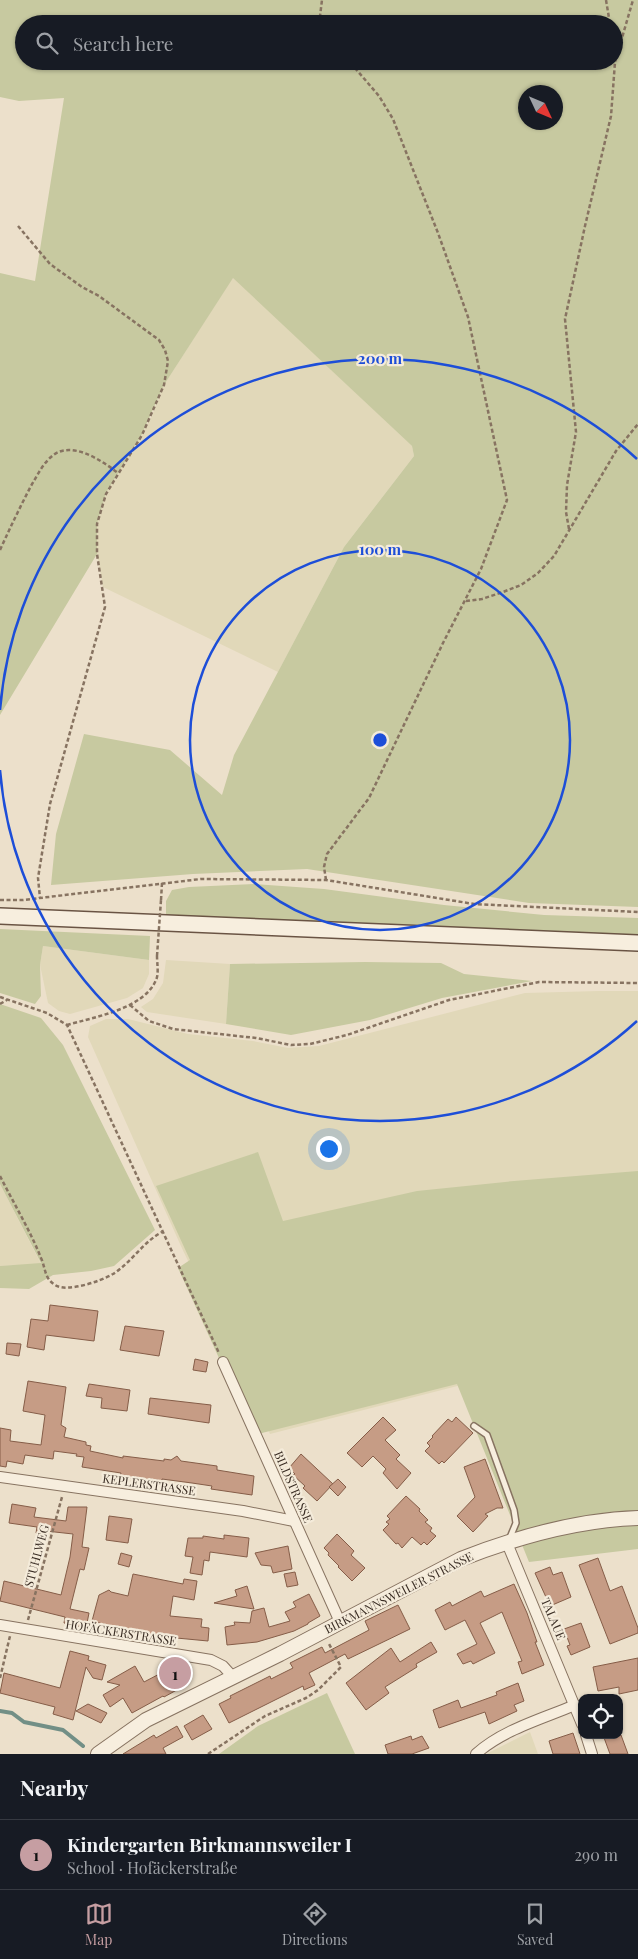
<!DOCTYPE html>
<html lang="en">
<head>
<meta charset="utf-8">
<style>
	:root { --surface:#171b24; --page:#242831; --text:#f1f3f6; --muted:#9ea1a6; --line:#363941; --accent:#c69ea2 }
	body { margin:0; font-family:"Playfair Display",serif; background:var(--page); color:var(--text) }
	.controls { position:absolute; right:15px; bottom:15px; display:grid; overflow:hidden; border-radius:10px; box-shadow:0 1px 4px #0004 }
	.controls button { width:45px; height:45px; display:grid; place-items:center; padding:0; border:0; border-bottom:1px solid var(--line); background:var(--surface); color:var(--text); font:25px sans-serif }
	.compass { position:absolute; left:518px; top:85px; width:45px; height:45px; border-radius:50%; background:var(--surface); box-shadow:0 1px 4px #0004; rotate:134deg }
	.you { position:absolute; left:328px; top:1148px; width:18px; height:18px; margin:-12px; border:4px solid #fff; border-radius:50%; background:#1a73e8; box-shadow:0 0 0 8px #1a73e833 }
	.badge { display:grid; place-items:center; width:32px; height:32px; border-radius:50%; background:var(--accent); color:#111; font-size:16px; font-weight:700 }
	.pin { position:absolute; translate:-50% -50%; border:2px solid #fff; box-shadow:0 1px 5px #0006 }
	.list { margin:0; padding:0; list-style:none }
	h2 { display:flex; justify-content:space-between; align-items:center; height:65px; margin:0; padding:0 20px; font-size:21px }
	h2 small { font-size:16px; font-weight:400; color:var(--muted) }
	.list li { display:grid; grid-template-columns:32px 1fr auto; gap:15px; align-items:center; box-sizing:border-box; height:70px; padding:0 20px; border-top:1px solid var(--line) }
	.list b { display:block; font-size:19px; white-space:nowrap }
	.list p { margin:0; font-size:16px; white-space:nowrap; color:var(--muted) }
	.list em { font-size:16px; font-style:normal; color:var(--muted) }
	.icon { flex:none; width:28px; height:28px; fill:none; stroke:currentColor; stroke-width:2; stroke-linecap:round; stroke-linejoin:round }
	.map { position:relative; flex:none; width:638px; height:1754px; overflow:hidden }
	.search { position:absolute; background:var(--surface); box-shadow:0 1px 4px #0004; left:15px; right:15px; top:15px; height:55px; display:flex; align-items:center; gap:12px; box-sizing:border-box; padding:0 18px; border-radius:28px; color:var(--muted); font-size:19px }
	.sheet { height:135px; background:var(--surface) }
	nav { display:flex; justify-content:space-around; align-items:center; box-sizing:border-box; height:70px; border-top:1px solid var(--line); background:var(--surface); font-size:14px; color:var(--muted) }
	nav a { display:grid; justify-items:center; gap:2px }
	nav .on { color:var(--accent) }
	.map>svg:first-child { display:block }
	.farmland { fill:#e1d8b9 }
	.green { fill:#c7c9a0; fill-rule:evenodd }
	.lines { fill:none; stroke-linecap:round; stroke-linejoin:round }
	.stream { stroke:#728f86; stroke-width:4 }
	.building { fill:#c69c85; stroke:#855d48 }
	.service-casing { stroke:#877361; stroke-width:8 }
	.minor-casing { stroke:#877361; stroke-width:12 }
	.tertiary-casing { stroke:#877361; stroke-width:16 }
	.secondary-casing { stroke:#6a5444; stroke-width:18 }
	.path { stroke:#877361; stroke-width:2.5; stroke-dasharray:4 2.5; stroke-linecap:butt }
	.service { stroke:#f7eede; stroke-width:5 }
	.minor { stroke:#f7eede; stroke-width:10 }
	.tertiary { stroke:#f7eede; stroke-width:14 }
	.secondary { stroke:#f7eede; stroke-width:15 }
	.path-bridge { stroke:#877361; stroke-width:2.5; stroke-dasharray:4 2.5; stroke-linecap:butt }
	.ring { fill:none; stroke:#1d4ed8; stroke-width:2.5 }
	.labels { text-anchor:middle; stroke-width:4.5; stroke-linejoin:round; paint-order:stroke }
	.street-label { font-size:12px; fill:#392c23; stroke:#f4ebda }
	.centre { fill:#1d4ed8; stroke:#f4ebda; stroke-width:2.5 }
	.ring-label { font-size:15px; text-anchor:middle; font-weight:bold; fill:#1d4ed8; stroke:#f4ebda; stroke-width:4.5; stroke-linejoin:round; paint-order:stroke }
</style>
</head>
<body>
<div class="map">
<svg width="638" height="1754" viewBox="0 0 638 1754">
	<rect width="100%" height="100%" fill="#ece0cb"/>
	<g class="farmland">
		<path d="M233 277 412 446 414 456 344 547 278 672 103 587 97 554V524L106 494 151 418 164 385Z"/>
		<path d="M43 946 149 960V974L143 988 127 998 70 1014 59 1011 48 1003 40 965Z"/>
		<path d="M166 960 230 964 226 1024 147 1012 141 1007 153 999 163 983Z"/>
		<path d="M599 991H638V1502L473 1382 270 1434 180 1244 88 1037 90 1026 106 1019H128L188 1034 253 1041 288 1048 319 1046 525 993Z"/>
		<path d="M0 1184 41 1264 0 1266Z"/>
		<path d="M530 1732 538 1754H487L488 1753Z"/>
	</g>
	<g class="green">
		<path d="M0 0H638V907L529 903 307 869 193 874 51 885 56 834 84 734 170 750 222 795 234 755 344 547 414 456 412 446 233 278 164 385 142 434 106 493 97 524V554L0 715V273L35 281 64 98 19 101 0 97ZM24 24H614V61H24ZM526 92H556V122H526Z"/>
		<path d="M254 884 324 889 444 905 544 915 638 918V938L166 917V901L172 890 189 887Z"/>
		<path d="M0 929 150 936 149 960 43 946 40 965 41 996 35 1004 0 993Z"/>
		<path d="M365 962 441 963 464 974 532 981 442 998 370 1020 291 1035 226 1024 230 964Z"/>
		<path d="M0 1004 41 1018 63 1045 155 1230 114 1266 91 1271 53 1275 29 1289 0 1288V1266L41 1263 0 1184Z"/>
		<path d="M258 1152 283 1221 417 1191 514 1181 638 1171V1549L529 1562 457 1384 254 1435 178 1268 190 1260 156 1186Z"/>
		<path d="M327 1693 355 1754H219L258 1726Z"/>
	</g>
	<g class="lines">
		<path class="stream" d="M0 1711 12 1713 24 1722 63 1730 83 1746"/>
	</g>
	<g class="building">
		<path d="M50 1305 98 1311 94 1341 46 1335 44 1350 27 1347 31 1319 48 1321Z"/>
		<path d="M125 1326 164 1331 159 1356 120 1350Z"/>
		<path d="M7 1343 21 1344 19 1356 6 1354Z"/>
		<path d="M195 1359 208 1362 206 1372 193 1370Z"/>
		<path d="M28 1381 66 1387 61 1425 66 1428 64 1437 86 1442V1445L91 1446 90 1451 123 1458V1456L164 1461V1459L171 1460 177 1456 181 1461 217 1466V1470L254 1476 252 1495 211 1489 212 1486 192 1483 162 1479V1481L150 1479V1481L120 1477 121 1473 82 1467 84 1457 76 1456 77 1454 54 1451 53 1459 25 1455 23 1464 7 1461 6 1467 0 1466V1428L11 1430 10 1441 41 1445 45 1415 23 1411Z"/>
		<path d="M89 1384 130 1390 127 1411 101 1408 102 1398 86 1396Z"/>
		<path d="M150 1398 211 1405 209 1423 148 1414Z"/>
		<path d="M383 1417 396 1430 385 1440 400 1455 396 1459 411 1473 397 1489 383 1473 386 1469 373 1456 362 1467 347 1453Z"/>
		<path d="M456 1417 473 1433 444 1463 442 1461 439 1464 425 1451 430 1446 427 1443 433 1437 432 1436 448 1419 452 1422Z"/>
		<path d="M301 1454 333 1484 317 1501 303 1488 305 1486 293 1475 295 1474 289 1468Z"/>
		<path d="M485 1459 503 1508H497L485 1514 488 1516 473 1532 457 1516 475 1497 464 1467Z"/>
		<path d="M338 1479 346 1487 338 1496 329 1487Z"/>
		<path d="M406 1496 420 1509 419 1511 428 1520 425 1522 432 1528 430 1531 436 1536 427 1545 424 1542 421 1545 412 1537 402 1548 398 1543 396 1544 383 1530 389 1524 386 1522 390 1519 387 1516Z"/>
		<path d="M12 1504 36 1508 34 1517 66 1521 68 1507H87L82 1547 89 1548 84 1570 80 1569 70 1609 89 1613 86 1628 64 1623 65 1617 0 1601 4 1581 61 1595 70 1557 73 1534 46 1531 45 1534 36 1533 37 1527 9 1523Z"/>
		<path d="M109 1516 132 1519 128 1543 106 1540Z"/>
		<path d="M337 1534 354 1551 351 1555 365 1568 352 1581 338 1567 339 1566 328 1555 329 1553 324 1548Z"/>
		<path d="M224 1535 249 1538 247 1557 210 1552 209 1561 204 1560 202 1575 190 1573 193 1557 185 1556 188 1538H203V1536L224 1539Z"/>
		<path d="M288 1546 292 1569 273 1573 271 1566 261 1565 255 1553Z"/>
		<path d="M121 1553 132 1556 129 1567 118 1564Z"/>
		<path d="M598 1558 610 1591 622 1586 638 1628V1633L610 1644 579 1565Z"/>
		<path d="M550 1567 553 1575 562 1572 571 1597 550 1606 535 1573Z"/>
		<path d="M295 1572 298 1585 287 1587 284 1574Z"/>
		<path d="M133 1574 183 1584 184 1579 197 1581 194 1600 173 1596 170 1616 202 1619 201 1627 209 1628 208 1641 166 1637 165 1640 118 1631V1628L92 1621 99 1595 109 1590 111 1592 128 1596Z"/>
		<path d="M514 1584 527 1613 537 1642H535L544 1665 522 1674 518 1662 522 1661 502 1612 480 1623 495 1653 473 1664 471 1661 463 1664 457 1654 477 1644 465 1620 445 1630 435 1610 450 1602 452 1606 481 1591 484 1597Z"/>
		<path d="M247 1586 254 1609 214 1603 237 1596 235 1590Z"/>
		<path d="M309 1594 320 1616 308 1623V1624L294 1631 257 1642 227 1645 225 1627 235 1625 234 1622 250 1623 252 1611 264 1608 269 1627 290 1621 285 1612 296 1607 293 1602Z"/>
		<path d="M398 1605 410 1629 348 1659 345 1654 309 1673 315 1685 304 1690 303 1686 229 1723 219 1704 231 1698 230 1696 270 1676 271 1679 293 1668 290 1663 322 1647 325 1653 369 1630 365 1621Z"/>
		<path d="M581 1623 590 1647 571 1655 567 1646 570 1645 564 1629Z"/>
		<path d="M431 1642 437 1652 416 1664 417 1667 385 1687 389 1693 366 1710 346 1683 391 1648 400 1662Z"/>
		<path d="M70 1651 89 1656 88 1660 106 1665 102 1680 93 1678 86 1667 73 1720 53 1714 55 1707 0 1693 4 1673 60 1688Z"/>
		<path d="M638 1658V1690L619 1694V1687L598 1691 593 1667Z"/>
		<path d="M135 1666 144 1682 167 1670 171 1677 178 1673 184 1686 164 1697 163 1696 132 1713 123 1698 110 1707 103 1695 120 1685 107 1682Z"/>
		<path d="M518 1683 524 1701 514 1705 517 1711 489 1724 485 1712 439 1728 433 1710 458 1700 461 1708 497 1695 496 1692Z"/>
		<path d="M88 1704 107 1713 101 1723 76 1711Z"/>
		<path d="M203 1715 212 1729 192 1740 184 1726Z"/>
		<path d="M177 1726 183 1737 163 1748 166 1754H123L154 1735 156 1738Z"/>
		<path d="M573 1733 580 1754H553L549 1741Z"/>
		<path d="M603 1735H621L628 1754H610Z"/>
		<path d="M411 1736 412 1740 422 1736 429 1748 412 1754H388L385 1745Z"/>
	</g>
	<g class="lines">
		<defs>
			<path id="service" d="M474 1426 487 1435 514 1510 516 1523 509 1540"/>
			<g id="minor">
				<path d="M223 1362 340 1622"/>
				<path d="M0 1477 243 1511 294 1521"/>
				<path d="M507 1543 582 1724"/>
				<path d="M0 1625 211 1660 223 1666 233 1677"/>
				<path d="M586 1735 592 1754"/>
				<path d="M476 1754C502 1730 542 1719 575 1705"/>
			</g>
			<path id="tertiary" d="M98 1754 146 1720 280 1654 461 1559C517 1537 578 1520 638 1518"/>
			<path id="secondary" d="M0 916 638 943"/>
		</defs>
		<use href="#service" class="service-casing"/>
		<use href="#minor" class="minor-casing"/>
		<use href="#tertiary" class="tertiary-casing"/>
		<use href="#secondary" class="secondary-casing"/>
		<g class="path">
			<path d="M606 0 610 24"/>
			<path d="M319 24 322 0"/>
			<path d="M18 226 50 264 82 287 99 296 159 340 165 350 168 361 164 385 142 435 106 494 97 524V554L105 607 50 804 38 878 40 898"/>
			<path d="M569 529 566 512 567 485 576 432 565 319 585 226 611 116 615 62 633 0"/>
			<path d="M0 550C10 528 20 507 31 486 37 476 42 465 51 457 70 439 101 460 118 473"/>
			<path d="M466 601 482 599 503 592 521 585 538 573 554 556 616 451 638 424"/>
			<path d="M326 880 324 867 327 854 369 798 443 643 481 569 507 500 468 317 438 233 393 119 379 96 349 61"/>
			<path d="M0 900H23L201 879 326 880 474 904 638 912"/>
			<path d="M161 900 162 883"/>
			<path d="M0 997 47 1013 67 1025 219 1353"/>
			<path d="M0 1004 7 1000"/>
			<path d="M130 1005 149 1021 173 1029 256 1038 291 1045 310 1044 347 1035 449 1000 539 982 638 983"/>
			<path d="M67 1025C94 1017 144 1009 156 980 159 974 157 963 157 956"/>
			<path d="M0 1176C14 1204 30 1230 41 1258 46 1269 44 1278 55 1285 67 1293 101 1281 113 1274 132 1262 143 1242 162 1232"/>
			<path d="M28 1620 62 1497"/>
			<path d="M0 1678 10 1636"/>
			<path d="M208 1754 265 1716 306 1698 318 1690 341 1667 328 1642"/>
		</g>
		<use href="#service" class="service"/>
		<use href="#minor" class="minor"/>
		<use href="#tertiary" class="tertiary"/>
		<use href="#secondary" class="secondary"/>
		<path class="path-bridge" d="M157 956 161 900"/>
	</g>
	<g class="ring">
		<circle cx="380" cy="740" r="190"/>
		<path d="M637 1021A381 381 0 0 1 0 770M0 710A381 381 0 0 1 637 459"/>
	</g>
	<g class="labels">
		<g class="street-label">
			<text transform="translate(149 1485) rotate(8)" y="4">KEPLERSTRASSE</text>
			<text transform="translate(293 1487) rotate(66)" y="4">BILDSTRASSE</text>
			<text transform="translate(37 1556) rotate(-75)" y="4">STUHLWEG</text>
			<text transform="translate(399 1593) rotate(-27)" y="4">BIRKMANNSWEILER STRASSE</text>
			<text transform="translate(553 1619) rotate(67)" y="4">TALAUE</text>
			<text transform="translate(121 1633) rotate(9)" y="4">HOFÄCKERSTRASSE</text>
		</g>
	</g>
	<circle cx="380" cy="740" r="8" class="centre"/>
	<g class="ring-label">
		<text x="380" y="364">200 m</text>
		<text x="380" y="555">100 m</text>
	</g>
</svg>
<div class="controls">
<button><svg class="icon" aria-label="locate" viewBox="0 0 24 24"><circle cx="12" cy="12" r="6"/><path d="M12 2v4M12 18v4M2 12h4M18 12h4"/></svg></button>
</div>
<svg class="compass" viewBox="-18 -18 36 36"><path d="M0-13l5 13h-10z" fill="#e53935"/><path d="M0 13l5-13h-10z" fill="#9ea1a6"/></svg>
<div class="you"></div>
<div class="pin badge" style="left:175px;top:1673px">1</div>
<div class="search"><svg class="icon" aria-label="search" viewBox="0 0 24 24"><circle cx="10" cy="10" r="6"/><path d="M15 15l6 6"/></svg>Search here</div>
</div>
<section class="sheet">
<h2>Nearby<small></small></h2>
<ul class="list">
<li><span class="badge">1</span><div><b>Kindergarten Birkmannsweiler I</b><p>School · Hofäckerstraße</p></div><em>290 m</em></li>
</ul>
</section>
<nav>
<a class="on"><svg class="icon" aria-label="map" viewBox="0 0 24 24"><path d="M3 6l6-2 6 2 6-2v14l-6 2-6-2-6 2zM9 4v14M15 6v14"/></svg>Map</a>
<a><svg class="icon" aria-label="directions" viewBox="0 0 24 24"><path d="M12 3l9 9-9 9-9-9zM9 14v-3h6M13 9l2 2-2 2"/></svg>Directions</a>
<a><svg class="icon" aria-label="saved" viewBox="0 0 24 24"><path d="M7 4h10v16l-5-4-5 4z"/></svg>Saved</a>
</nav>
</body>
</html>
